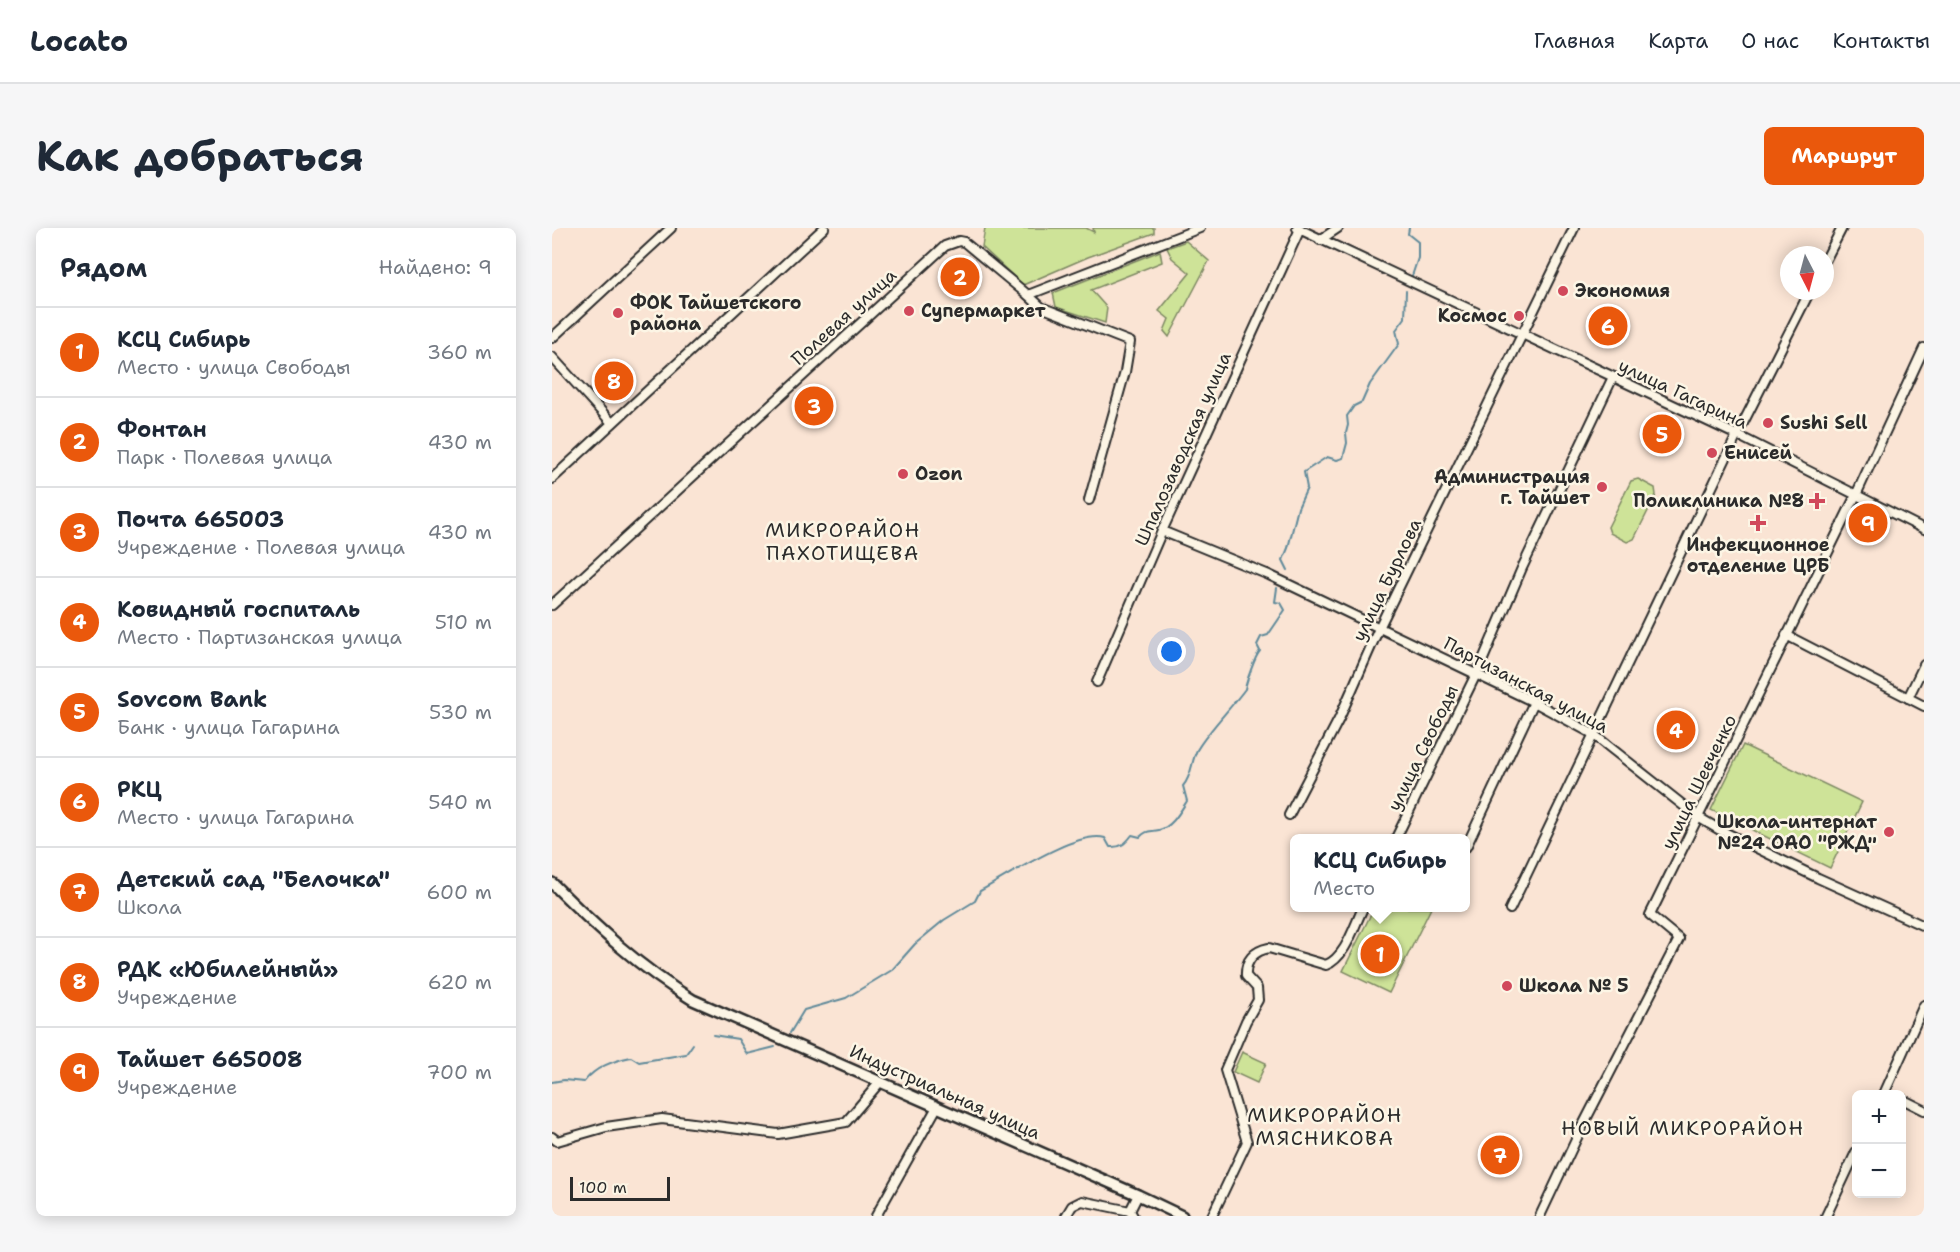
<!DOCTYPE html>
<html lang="ru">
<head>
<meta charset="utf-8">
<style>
	:root { --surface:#fff; --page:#f6f6f7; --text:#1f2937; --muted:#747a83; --line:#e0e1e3; --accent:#ea580c }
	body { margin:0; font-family:"Shantell Sans",sans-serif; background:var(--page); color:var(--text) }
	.controls { position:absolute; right:18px; bottom:18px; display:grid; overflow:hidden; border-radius:9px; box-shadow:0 3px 15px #0003 }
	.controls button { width:54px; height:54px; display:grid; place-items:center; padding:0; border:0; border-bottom:2px solid var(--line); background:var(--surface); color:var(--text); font:30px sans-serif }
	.compass { position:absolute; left:1228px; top:18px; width:54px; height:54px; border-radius:50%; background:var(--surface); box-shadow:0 3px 15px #0003; rotate:174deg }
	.scale { position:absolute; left:18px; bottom:15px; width:100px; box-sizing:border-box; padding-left:6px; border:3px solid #2b2b2b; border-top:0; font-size:16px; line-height:21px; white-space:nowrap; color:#2b2b2b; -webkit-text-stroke:4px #fcf5e5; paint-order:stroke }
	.you { position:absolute; left:620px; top:424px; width:21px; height:21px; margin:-15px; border:4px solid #fff; border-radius:50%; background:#1a73e8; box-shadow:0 0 0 9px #1a73e833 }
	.badge { display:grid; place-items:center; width:39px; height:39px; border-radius:50%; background:var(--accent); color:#fff; font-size:20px; font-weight:700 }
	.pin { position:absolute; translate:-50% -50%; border:3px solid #fff; box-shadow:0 2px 6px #0006 }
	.popup { position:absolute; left:738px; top:606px; width:180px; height:78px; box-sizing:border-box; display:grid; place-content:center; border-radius:9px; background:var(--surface); filter:drop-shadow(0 2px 4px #0005); font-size:20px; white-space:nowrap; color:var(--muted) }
	.popup b { font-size:22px; color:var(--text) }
	.popup::after { content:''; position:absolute; left:50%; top:100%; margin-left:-12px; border:12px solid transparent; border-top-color:var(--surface) }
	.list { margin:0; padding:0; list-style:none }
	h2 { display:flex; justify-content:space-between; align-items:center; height:78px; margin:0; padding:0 24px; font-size:26px }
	h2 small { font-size:20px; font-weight:400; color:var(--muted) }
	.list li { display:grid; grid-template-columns:39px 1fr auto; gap:18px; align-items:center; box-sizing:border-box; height:90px; padding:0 24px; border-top:2px solid var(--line) }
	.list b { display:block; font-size:22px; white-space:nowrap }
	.list p { margin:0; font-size:20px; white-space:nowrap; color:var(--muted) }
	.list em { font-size:20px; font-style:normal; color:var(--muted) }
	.map { position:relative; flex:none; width:1372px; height:988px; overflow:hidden; border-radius:9px }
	header { display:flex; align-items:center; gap:36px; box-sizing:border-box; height:84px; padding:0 30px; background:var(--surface); border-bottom:2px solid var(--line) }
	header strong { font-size:28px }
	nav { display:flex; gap:33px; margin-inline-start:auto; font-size:21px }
	.intro { display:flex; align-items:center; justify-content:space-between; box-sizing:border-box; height:144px; padding:0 36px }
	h1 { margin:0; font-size:42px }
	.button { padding:15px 27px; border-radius:9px; background:var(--accent); color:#fff; font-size:21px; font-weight:700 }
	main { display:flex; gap:36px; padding:0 36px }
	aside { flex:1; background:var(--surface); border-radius:9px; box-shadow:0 3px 15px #0003 }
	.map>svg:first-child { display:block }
	.green { fill:#cee398; stroke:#7c8762; stroke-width:1.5 }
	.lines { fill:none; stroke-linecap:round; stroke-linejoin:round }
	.stream { stroke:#608a9a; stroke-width:2 }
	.minor-casing { stroke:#2b2b2b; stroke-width:12 }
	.tertiary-casing { stroke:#2b2b2b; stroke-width:14 }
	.minor { stroke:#fcf5e5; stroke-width:8 }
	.tertiary { stroke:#fcf5e5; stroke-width:9 }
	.poi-dot { fill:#d1495b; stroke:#fcf5e5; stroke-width:2 }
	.labels { text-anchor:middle; stroke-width:5; stroke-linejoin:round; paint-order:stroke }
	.poi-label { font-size:18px; font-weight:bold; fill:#2b2b2b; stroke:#fcf5e5; text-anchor:start }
	.street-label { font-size:18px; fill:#2b2b2b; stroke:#fcf5e5 }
	.neighbourhood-label { font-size:20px; letter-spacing:1.5px; fill:#2b2b2b; stroke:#fcf5e5 }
</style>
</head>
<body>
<header>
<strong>Locato</strong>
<nav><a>Главная</a><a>Карта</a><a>О нас</a><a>Контакты</a></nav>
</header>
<div class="intro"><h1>Как добраться</h1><a class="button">Маршрут</a></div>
<main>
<aside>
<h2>Рядом<small>Найдено: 9</small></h2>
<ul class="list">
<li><span class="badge">1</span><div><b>КСЦ Сибирь</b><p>Место · улица Свободы</p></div><em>360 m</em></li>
<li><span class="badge">2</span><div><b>Фонтан</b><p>Парк · Полевая улица</p></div><em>430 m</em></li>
<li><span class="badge">3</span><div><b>Почта 665003</b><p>Учреждение · Полевая улица</p></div><em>430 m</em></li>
<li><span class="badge">4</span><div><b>Ковидный госпиталь</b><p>Место · Партизанская улица</p></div><em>510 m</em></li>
<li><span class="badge">5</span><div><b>Sovcom Bank</b><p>Банк · улица Гагарина</p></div><em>530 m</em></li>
<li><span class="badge">6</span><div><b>РКЦ</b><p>Место · улица Гагарина</p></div><em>540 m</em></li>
<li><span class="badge">7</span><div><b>Детский сад &quot;Белочка&quot;</b><p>Школа</p></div><em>600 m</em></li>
<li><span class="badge">8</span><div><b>РДК «Юбилейный»</b><p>Учреждение</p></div><em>620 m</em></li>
<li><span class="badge">9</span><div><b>Тайшет 665008</b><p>Учреждение</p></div><em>700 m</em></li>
</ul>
</aside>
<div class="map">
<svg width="1372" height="988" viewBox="0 0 1372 988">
	<rect width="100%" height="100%" fill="#fae4d4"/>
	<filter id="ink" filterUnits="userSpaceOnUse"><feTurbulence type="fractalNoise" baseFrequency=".0167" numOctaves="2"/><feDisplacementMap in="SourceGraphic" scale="12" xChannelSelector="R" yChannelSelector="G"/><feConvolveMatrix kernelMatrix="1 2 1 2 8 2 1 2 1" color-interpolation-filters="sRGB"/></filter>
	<g filter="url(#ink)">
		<g class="green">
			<path d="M433 0H534L542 4 541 0H602V5L536 29 471 57 430 19Z"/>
			<path d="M634 13 657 33 617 109 612 103 617 91 607 83 638 45 620 30 615 20Z"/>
			<path d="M608 23 610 34 539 62 555 80 553 95 504 79 501 65Z"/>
			<path d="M1086 251 1103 260 1104 267 1082 311 1075 314 1058 305 1056 299 1079 253Z"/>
			<path d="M1191 517 1310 574 1278 640 1159 582Z"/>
			<path d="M822 680H879L837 765 791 743Z"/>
			<path d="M690 824 714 835 705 855 681 844Z"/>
		</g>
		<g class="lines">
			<g class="stream">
				<path d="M857 0 856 6 866 14V30L860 48"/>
				<path d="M736 342 731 332 736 320 746 280 755 260 752 244 775 229 785 232 791 230 795 215 794 205 796 197 795 188 802 178 810 174 818 156 847 116 844 102 853 90 854 63"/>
				<path d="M238 805 252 782 294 770 340 742 363 716 392 692 423 673 428 663C456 648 524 602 553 610L558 619C569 620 574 615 580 607L588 609C594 602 598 604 607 602 620 599 628 584 635 573L631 558C640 548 639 534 645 522 656 503 679 480 693 461 694 455 703 428 708 423L705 417 709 409 716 407 733 382 729 375 723 374 725 360"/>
				<path d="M161 807 186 811 195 826 223 819"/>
				<path d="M0 854 12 852 32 854C43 839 61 833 79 829L87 834 134 826 141 816"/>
			</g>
			<defs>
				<g id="minor">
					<path d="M745 0 1185 207 1372 301"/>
					<path d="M768 12 786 0"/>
					<path d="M1273 33 1290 0"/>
					<path d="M476 67 489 79 578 114 573 144 537 272"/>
					<path d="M0 110 119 0"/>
					<path d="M0 129 60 195"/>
					<path d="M0 251 272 0"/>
					<path d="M610 303 717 347 982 474 1041 506 1146 589 1168 602 1266 650 1372 698"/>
					<path d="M0 377 393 18 407 13 412 14 476 67 648 0"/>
					<path d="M1234 407 1372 478"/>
					<path d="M545 454 610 303 748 1"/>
					<path d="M1356 470 1372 437"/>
					<path d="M737 587 787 491 828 398 1022 0"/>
					<path d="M844 610 929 436 970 340 1061 149"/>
					<path d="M914 619 982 474"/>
					<path d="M958 681 1185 207 1258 63"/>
					<path d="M1332 866 1372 777"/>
					<path d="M1350 871 1372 882"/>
					<path d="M0 909 5 913 54 899 110 891 226 906 294 894 328 854"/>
					<path d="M324 988 385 879"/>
					<path d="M514 988 520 978 530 973 578 983"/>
					<path d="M581 988 578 983 586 967"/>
					<path d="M660 988 695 914 673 842 694 793 706 772 705 760 694 748C693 732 702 723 717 720L774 737C794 729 802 698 811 680"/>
					<path d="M988 988 1030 899 1127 711 1098 687 1304 267 1372 120"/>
					<path d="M1274 988 1304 924"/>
				</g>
				<path id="tertiary" d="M0 655C44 699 88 740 141 772L586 967 630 988"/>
			</defs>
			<use href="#minor" class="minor-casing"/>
			<use href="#tertiary" class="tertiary-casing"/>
			<use href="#minor" class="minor"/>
			<use href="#tertiary" class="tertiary"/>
		</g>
	</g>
	<g class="poi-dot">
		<circle cx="1011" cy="63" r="6"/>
		<circle cx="357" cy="83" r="6"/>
		<circle cx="66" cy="85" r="6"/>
		<circle cx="967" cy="88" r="6"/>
		<circle cx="1216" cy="195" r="6"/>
		<circle cx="1160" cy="225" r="6"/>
		<circle cx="351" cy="246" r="6"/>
		<circle cx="1050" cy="259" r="6"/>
		<path d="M1262 264h6v6h6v6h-6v6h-6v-6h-6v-6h6z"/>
		<path d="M1203 286h6v6h6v6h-6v6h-6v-6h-6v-6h6z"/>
		<circle cx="1337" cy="604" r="6"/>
		<circle cx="955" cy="758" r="6"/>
	</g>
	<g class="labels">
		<g class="poi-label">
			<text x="1023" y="69">Экономия</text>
			<text x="78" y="81">ФОК Тайшетского<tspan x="78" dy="21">района</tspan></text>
			<text x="369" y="89">Супермаркет</text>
			<text x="955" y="94" text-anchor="end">Космос</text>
			<text x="1228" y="201">Sushi Sell</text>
			<text x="1172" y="231">Енисей</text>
			<text x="363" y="252">Ozon</text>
			<text x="1038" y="255" text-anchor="end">Администрация<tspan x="1038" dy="21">г. Тайшет</tspan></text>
			<text x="1252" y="279" text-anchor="end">Поликлиника №8</text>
			<text x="1206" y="323" text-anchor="middle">Инфекционное<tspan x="1206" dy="21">отделение ЦРБ</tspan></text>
			<text x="1325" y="600" text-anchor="end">Школа-интернат<tspan x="1325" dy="21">№24 ОАО "РЖД"</tspan></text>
			<text x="967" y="764">Школа № 5</text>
		</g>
		<g class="street-label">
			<text transform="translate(292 89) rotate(-42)" y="6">Полевая улица</text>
			<text transform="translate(1131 166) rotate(25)" y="6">улица Гагарина</text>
			<text transform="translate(631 221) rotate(-66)" y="6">Шпалозаводская улица</text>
			<text transform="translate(835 352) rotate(-64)" y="6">улица Бурлова</text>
			<text transform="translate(974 457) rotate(28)" y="6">Партизанская улица</text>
			<text transform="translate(871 520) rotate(-64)" y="6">улица Свободы</text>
			<text transform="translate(1147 554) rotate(-64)" y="6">улица Шевченко</text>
			<text transform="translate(393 864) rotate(24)" y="6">Индустриальная улица</text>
		</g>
		<g class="neighbourhood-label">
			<text x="291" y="309">МИКРОРАЙОН<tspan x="291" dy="23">ПАХОТИЩЕВА</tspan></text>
			<text x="773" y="894">МИКРОРАЙОН<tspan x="773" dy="23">МЯСНИКОВА</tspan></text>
			<text x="1131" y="907">НОВЫЙ МИКРОРАЙОН</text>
		</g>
	</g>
</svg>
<div class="controls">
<button>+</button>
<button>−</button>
</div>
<svg class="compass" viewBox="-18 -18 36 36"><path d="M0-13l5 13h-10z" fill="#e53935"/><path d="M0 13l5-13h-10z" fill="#747a83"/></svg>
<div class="scale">100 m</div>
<div class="you"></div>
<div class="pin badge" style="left:828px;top:726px">1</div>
<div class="popup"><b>КСЦ Сибирь</b>Место</div>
<div class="pin badge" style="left:408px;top:49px">2</div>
<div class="pin badge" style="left:262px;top:178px">3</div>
<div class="pin badge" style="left:1124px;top:502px">4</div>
<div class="pin badge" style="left:1110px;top:206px">5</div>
<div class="pin badge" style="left:1056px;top:98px">6</div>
<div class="pin badge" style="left:948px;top:927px">7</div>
<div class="pin badge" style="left:62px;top:153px">8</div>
<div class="pin badge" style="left:1316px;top:295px">9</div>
</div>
</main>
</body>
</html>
